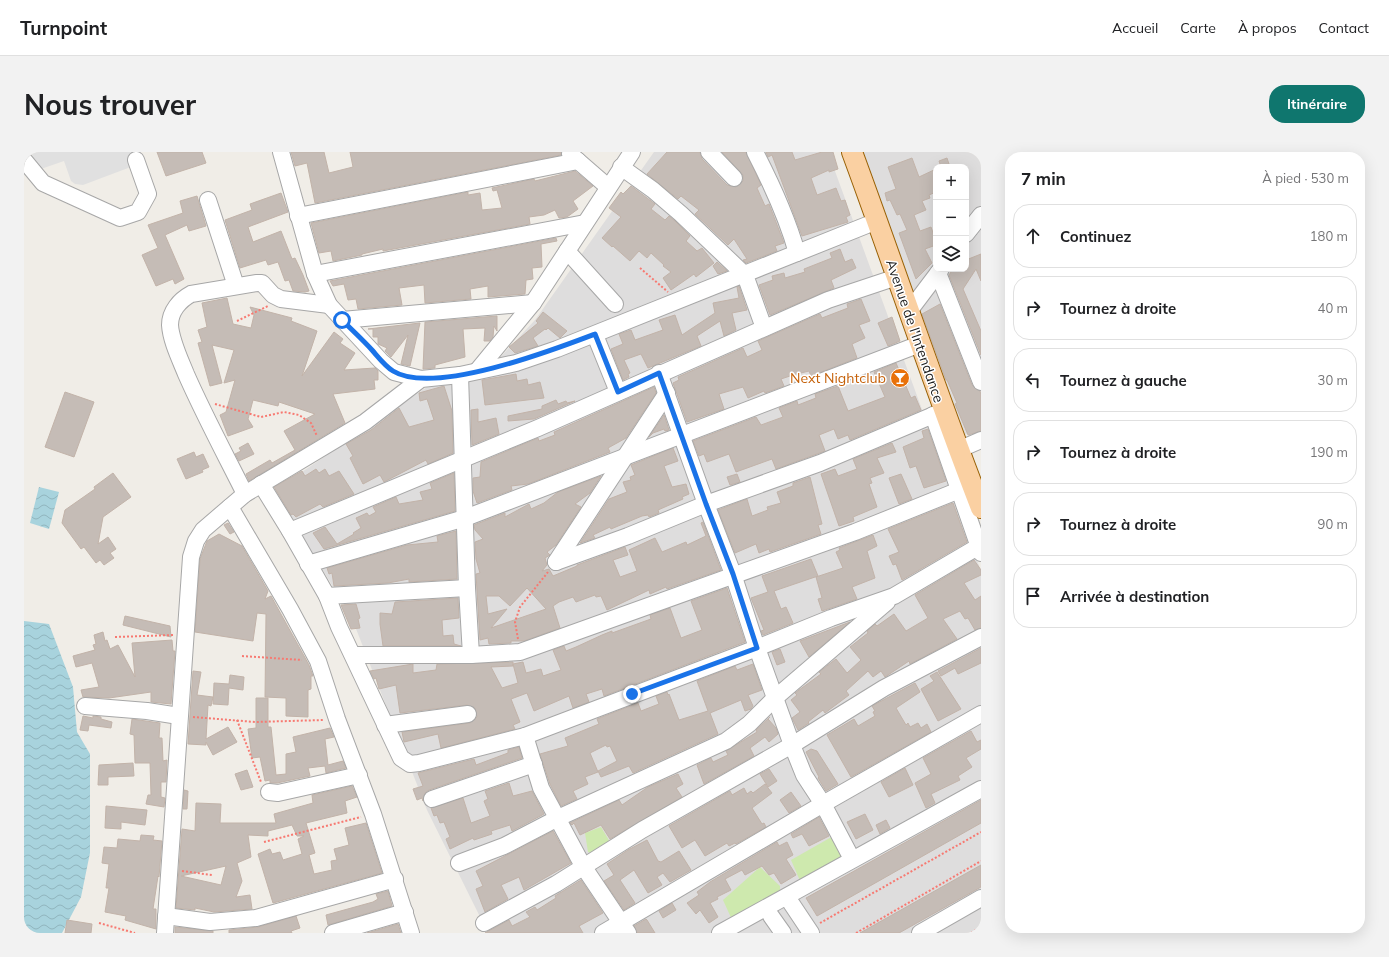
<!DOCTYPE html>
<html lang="fr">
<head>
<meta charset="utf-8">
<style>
	:root { --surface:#fff; --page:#f2f2f2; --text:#202124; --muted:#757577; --line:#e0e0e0; --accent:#0f766e }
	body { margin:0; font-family:Mulish,sans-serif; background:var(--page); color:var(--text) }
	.controls { position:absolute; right:12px; top:12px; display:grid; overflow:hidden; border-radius:8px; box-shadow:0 4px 16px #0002 }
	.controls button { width:36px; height:36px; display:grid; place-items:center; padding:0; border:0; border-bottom:1px solid var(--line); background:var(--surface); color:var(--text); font:20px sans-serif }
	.stop { position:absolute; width:12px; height:12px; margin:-9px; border:3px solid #1a73e8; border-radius:50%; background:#fff }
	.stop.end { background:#1a73e8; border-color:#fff; box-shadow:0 1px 4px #0008 }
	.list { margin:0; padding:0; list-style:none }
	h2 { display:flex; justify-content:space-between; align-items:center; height:52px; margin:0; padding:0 16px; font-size:17px }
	h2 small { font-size:13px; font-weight:400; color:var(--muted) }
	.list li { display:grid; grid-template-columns:26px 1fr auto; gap:12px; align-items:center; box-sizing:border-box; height:64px; margin:0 8px 8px; padding:0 8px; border:1px solid var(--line); border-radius:16px }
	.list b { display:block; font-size:15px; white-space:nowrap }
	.list em { font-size:13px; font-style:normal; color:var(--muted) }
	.icon { flex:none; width:22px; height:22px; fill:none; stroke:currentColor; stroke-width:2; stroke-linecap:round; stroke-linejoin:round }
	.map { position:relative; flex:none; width:957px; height:781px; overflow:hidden; border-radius:16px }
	header { display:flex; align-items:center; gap:24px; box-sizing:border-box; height:56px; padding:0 20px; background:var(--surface); border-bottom:1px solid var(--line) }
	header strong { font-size:19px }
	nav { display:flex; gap:22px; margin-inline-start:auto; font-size:14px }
	.intro { display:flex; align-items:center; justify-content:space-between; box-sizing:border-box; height:96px; padding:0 24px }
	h1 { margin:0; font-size:28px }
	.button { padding:10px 18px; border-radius:16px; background:var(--accent); color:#fff; font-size:14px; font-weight:700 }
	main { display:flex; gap:24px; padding:0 24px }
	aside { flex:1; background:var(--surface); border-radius:16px; box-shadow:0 4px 16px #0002 }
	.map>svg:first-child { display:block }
	.residential { fill:#dedddd; fill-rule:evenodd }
	.grass { fill:#cee9ae }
	.parking { fill:#e0e0e0 }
	.water { fill:url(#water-waves) }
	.building { fill:#c5bcb6; stroke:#c2b3a9; fill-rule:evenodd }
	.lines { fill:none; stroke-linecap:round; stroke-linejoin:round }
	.minor-casing { stroke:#a7a7a7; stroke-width:18 }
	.major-casing { stroke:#986004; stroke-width:22 }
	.path { stroke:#f77971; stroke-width:2; stroke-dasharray:2 2; stroke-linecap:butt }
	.minor { stroke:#fff; stroke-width:16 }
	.major { stroke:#fad0a2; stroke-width:20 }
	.route { stroke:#1a73e8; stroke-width:5 }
	.labels { text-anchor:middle; stroke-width:3; stroke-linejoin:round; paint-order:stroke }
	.street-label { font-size:14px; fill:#202020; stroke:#fff }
	.food-label { font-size:14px; fill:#c56008; stroke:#fff; text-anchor:end }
</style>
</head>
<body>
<header>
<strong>Turnpoint</strong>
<nav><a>Accueil</a><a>Carte</a><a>À propos</a><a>Contact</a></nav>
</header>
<div class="intro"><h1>Nous trouver</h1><a class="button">Itinéraire</a></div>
<main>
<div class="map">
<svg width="957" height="781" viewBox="0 0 957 781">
	<defs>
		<pattern id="water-waves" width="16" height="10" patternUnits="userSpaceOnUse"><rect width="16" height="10" fill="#a8d3dd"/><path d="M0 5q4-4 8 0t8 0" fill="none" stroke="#90b5bd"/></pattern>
	</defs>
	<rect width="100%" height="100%" fill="#f0ede7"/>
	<g class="residential">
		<path d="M630 0H804L957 419V781H464L403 658 327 464 250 339 403 235 456 227 511 168Z"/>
		<path d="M839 0H957V276L938 284 896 158ZM912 15H942V117H912Z"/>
	</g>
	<g class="grass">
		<path d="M577 675 589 695 572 704 564 700 561 681Z"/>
		<path d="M811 683 824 705 777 731 767 708Z"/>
		<path d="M736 715 756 734V744L709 770 699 748Z"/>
	</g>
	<path class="parking" d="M7 0H116L120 10 59 33 51 32 47 29 40 9 14 18Z"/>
	<g class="water">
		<path d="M15 335 35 340 25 377 6 371Z"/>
		<path d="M0 469 25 472 49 535 53 580 66 602V701L57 745 38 781H0Z"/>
	</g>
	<g class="building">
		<path d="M133 0H178L182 11 142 24Z"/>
		<path d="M267 0H300L305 21 329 15 326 0H537V3L291 51 283 11 271 14Z"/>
		<path d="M643 0H676L678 7 703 33 712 35 719 29V23L698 0H722L737 33 733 36 741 54 745 52 760 91 751 94 753 99 722 111 719 108 723 107 710 87 704 93 671 62 675 58 657 44 654 47 623 22Z"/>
		<path d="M742 0H768L771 8 798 0H809L814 17 805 20V18L787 26 793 43 812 36 817 49 821 48 826 63 822 65 824 70 778 84 748 3 744 5Z"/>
		<path d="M888 6 895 25 912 17V40L905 43 906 46 898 49 902 58 890 63 896 79 907 75 912 89V93L901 97 908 111 892 127 875 81 883 78 876 62 873 63 866 48 863 49 861 41 872 37 864 15Z"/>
		<path d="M923 6 926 15H917L915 9Z"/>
		<path d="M551 19 569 34 549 49 554 57 543 65 535 66 531 58 520 63 505 65 506 72 359 99V97L338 102V103L309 109 307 99 295 101 287 71 444 40V43L456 41 458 58 478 56 473 38 469 39 468 36 510 27 511 29Z"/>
		<path d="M607 34 631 52 627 57 641 68 645 64 651 69 666 84 662 89 673 99 678 96 690 111 672 125 670 122 647 138 639 126 647 120 639 114 640 113 627 101 623 106 615 99 606 109 589 94 588 95 578 86 597 65 585 56 597 40 599 42Z"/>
		<path d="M257 41 264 60 224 75 229 90 257 79 268 107 271 106 279 123 285 139 281 140 269 139 265 128 261 129 254 110 244 113 242 108 216 116 201 68 228 58 226 52Z"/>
		<path d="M173 44 182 74 165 79 163 73 141 83 160 127 151 132 149 127 132 134 118 103 134 96 124 73 159 61 156 49Z"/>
		<path d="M532 86 533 89 517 92 518 115 508 116 509 127 502 128 501 142 464 145V134L446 137 447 147 401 151 400 133 375 136 378 153 334 157 332 147 324 148 320 132 309 134 306 129Z"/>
		<path d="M816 97 821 110 828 107 832 116 807 128 810 136 746 163 735 133 749 128 748 124 760 121 761 126 781 120 780 117 808 106 806 101Z"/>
		<path d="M957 102V129L952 117 939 137 957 179V203L925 123 929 117H942V108Z"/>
		<path d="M693 110 703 119 694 122 689 114Z"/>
		<path d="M715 134 723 158 708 161 712 178 700 184 696 169 673 184 677 194 624 216 617 202 600 208 606 221 604 222 605 225 599 228 587 197 599 192 595 182 607 178 611 188 639 178 635 168 651 163 658 183 691 161 689 151 715 146 713 135Z"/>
		<path d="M203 146 209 172 227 176 230 163 226 155 268 166 267 169 293 179 278 224 310 180 319 187 316 191 331 201 320 218 351 216 354 219V228H350L351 237 309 242 321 271 225 329 222 322 246 308 248 311 271 298 260 279 291 262 255 250 254 254 229 248 224 267 229 275 204 284 196 263 202 260 211 228 200 231 210 198 188 193 198 231 186 234 174 191 178 190 174 178 183 175 178 151Z"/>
		<path d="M837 147 846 169 835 173 841 186 828 192 833 206 787 224 785 219 769 223 757 227 760 234 741 241 740 239 724 246 719 235 695 242 700 257 663 270 649 231 655 228 654 225 719 196 723 205 738 198 734 189 796 162 798 166 824 156 823 152Z"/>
		<path d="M916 152 948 233 956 239 957 243V279L944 283 931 252 933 251 923 228H922L898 162Z"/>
		<path d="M519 160 543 179 536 186 524 176 522 178 521 177 509 186 514 194 491 201 485 195 514 171 512 169Z"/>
		<path d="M473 164V179L470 174 469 185 466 189H460L461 176 439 177 441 205 411 213V216L399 217 401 170Z"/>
		<path d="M868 165 876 189 864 194 854 171Z"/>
		<path d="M396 171 386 214 377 212 384 183 367 205 361 199 363 196 354 192V185H349V177H344Z"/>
		<path d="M872 211 887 246 891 244 897 258 826 288 824 283 814 287 810 277 795 283 801 299 752 317 748 307 712 320 705 302 683 310 680 302 675 304 669 289 732 265 737 273 759 265 755 256 773 249 774 253 792 246 791 242 814 234 824 259 861 245 850 220Z"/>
		<path d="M492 222 493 229 503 227 504 233 516 230 520 246 461 253 458 228Z"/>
		<path d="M420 234 428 259 429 301 404 312 402 308 360 330 356 323 339 332 326 306 329 304 322 292 347 278 375 256 385 275 410 268 403 247 396 249 395 241Z"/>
		<path d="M630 235 632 241 602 286 584 296 586 300 504 332 487 334 488 338 453 351 449 339V326L456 325 457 310 514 286 515 289 531 283 530 280Z"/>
		<path d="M41 240 70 250 50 305 21 295Z"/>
		<path d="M532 248 534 252 542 249 543 251 551 249 510 267 484 269V264L518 257V254Z"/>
		<path d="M454 257V270L472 266 475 282 448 293 447 258Z"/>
		<path d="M640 263 645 278 641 279 640 277 629 281 625 285Z"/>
		<path d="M904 277 922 329 900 336 892 314 886 316 879 295 900 286 898 279Z"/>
		<path d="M224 291 230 302 215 309 211 302 217 299 215 296Z"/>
		<path d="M868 291 872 300 853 306 860 321 846 326 848 331 845 332 853 355 829 365 830 369 815 374 797 322 811 317 814 324 833 317 829 307Z"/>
		<path d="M649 296 654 309 640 314 648 335 662 332 665 342 658 345 659 347 634 358 635 361 625 365 624 363 618 364 587 377 586 375 569 383 571 386 556 391 585 347 603 340 599 330 607 328 606 325 611 323 607 313Z"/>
		<path d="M170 300 172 305 179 302 185 315 178 318 179 320 162 327 153 307Z"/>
		<path d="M292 317 295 321 301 317 305 324 315 319 330 342 299 355 296 352 272 365 269 362 267 363 250 335 278 319 281 324Z"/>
		<path d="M89 321 107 345 79 365 74 392 84 385 92 397 86 401 90 406 80 413 76 408 72 411 60 395 57 397 38 371 41 358 71 337 70 335Z"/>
		<path d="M430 321 431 359 300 397 289 381 301 375 313 392 330 382 329 381 337 376 332 366 343 361 345 364 352 360 349 355 372 345 375 352 399 348 396 340 408 337 406 331Z"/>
		<path d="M713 322 716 330 706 333 703 325Z"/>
		<path d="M877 322 888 347 875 352 865 326Z"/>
		<path d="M577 324 566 341 551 352 557 355 532 393 523 400 526 403 521 406 523 413 518 419 525 417 529 424 553 414V413L601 395 604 403 589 408 596 425 613 419 605 398 631 386 638 400 662 390 663 393 682 384 677 371 679 370 697 418 643 437 642 435 626 442 625 438 583 458 577 444 572 445 571 443 552 450 549 445 535 450 529 454 536 476 500 489H487V491L465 492 464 486 456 488 452 422 456 421 452 407 451 390 459 387 451 378 450 373 481 361V365L505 352 507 357 520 351 534 340ZM503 436 522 457 467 476 483 457 464 462 462 444H475L486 454Z"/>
		<path d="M786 325 798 372 794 373 797 382 746 400 745 397 735 401 732 392 711 401 694 358 723 347 728 364 744 358 743 355 757 351 753 340 769 334V331Z"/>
		<path d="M929 351 943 390 878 428 872 412 869 413 865 404 875 400 864 377Z"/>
		<path d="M204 371 210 380 206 382 200 373Z"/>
		<path d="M432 379 433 427 385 430V427L364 431 310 434 308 421 305 422 303 416 383 393 414 390 413 384Z"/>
		<path d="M195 382 218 394 244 439 241 447 247 444 285 513 289 524H287V537L284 538V565L262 564V546L241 545 242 462 233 461 229 489 171 480 176 407 183 389Z"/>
		<path d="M849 383 853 394 843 399 851 426 828 435 833 447 798 459 794 447 798 446 792 425 819 416 812 400 816 398 815 396Z"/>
		<path d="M787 407 794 424 750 439 757 457 762 455 769 471 739 483 737 479 740 478 727 446 744 440 738 424Z"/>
		<path d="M950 408 957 418V423L940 431 951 448 957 444V476L951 478 944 466 941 467 936 459 919 467 933 487 886 512 885 509 861 525 857 519 849 525 844 519 822 539 825 543 801 561 799 558 784 570 785 571 774 578 768 566 776 560 767 548 773 543 771 541 797 522 795 520 812 507 823 521 837 508 826 495 844 481 843 479 851 472 853 474 870 462 882 479 904 466 891 443Z"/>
		<path d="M703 436 721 490 580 544 578 537 562 542 565 550 549 556 545 544 510 559 503 541 487 547 496 570 489 573 491 577 417 596 414 582 380 590 378 580 446 571 453 565 451 556 443 553 376 561 372 533 355 537 352 526 350 527 346 519 389 512V521L412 518 413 512 489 510V514L467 515 478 536 494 531 489 512 499 510 502 521 517 517 519 524 537 518 529 498 540 494 542 499 552 495 578 483 588 479V481L627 467 626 463 646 456 657 486 678 478 667 449Z"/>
		<path d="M434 446 435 466 418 468 419 484 429 483 430 492 437 494H359L356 472V461L368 462 371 450Z"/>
		<path d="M332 452 336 466 334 467 336 476 327 477 317 453Z"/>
		<path d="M101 464 146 474 147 485 99 473Z"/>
		<path d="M826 470 785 505 776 489Z"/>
		<path d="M79 480 81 489 83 488 86 497 94 493 111 525 108 491 148 488 149 499H151L147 552 127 550V540L85 546 59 545 57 538 75 535 68 511 52 515 49 504 71 498 69 493 72 492 70 483Z"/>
		<path d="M957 496V511L934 522 931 516 917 524 914 519Z"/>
		<path d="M756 497 761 510 753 513 748 500Z"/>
		<path d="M729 512 738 538 724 543 729 554 727 557 721 559 717 548 686 561 694 582 609 621 605 614 577 625 574 619 593 609 586 594 583 595 582 593 566 601 574 620 561 625 564 632 549 639 553 647 537 654 526 632 516 602 544 594 541 586 575 572 573 567 614 551 617 559 635 552 632 544 643 540 644 543 645 542 655 568 684 559 673 529 711 514 713 518Z"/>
		<path d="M169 519 177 520 173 543 189 545 187 554 184 553 182 587 204 575 213 590 189 603 182 590V593L164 592Z"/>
		<path d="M913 520 937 557 914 569 897 537 910 529 906 524Z"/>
		<path d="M206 523 220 525 219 538 205 536 204 553 189 552 190 531 205 532Z"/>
		<path d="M891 531 896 540 872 556 882 573 884 571 886 575 894 571 897 576 903 572 907 580 827 625 803 583 830 567 834 574 851 564 849 560 851 559 848 554Z"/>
		<path d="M232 546H244V575H247L252 623 262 622V602L272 600 269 585 306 576 310 585 301 587 304 613 319 609 322 616 302 621 301 614 284 616 286 624 253 631H246V628L241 629 236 605 228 606 224 577 232 576Z"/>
		<path d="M59 564 69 566V564L77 565V567L88 570 87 576 65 573 64 579 56 578Z"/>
		<path d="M746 565 744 567 752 576 754 582 745 590 741 585 726 596 730 604 680 632 673 613 687 606 689 610 704 603 702 599 733 580 732 578Z"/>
		<path d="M108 567 136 571 135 586H138L139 609 143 608 142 630H137V645L141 646 140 655 122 652 124 643H127L126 611H111L110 583 106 582Z"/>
		<path d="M947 579 953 590 957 588V597L942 606 948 615 934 624 936 628 907 642 911 651 902 656 891 631 907 622 899 606Z"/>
		<path d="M495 595 498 606 405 638 401 641 399 649 398 646 393 648 389 637 399 634 394 621 450 607 452 613 484 601V598Z"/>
		<path d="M787 597 793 599 814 632 802 639 794 626 795 625 782 600Z"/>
		<path d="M109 611 110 624 84 625V633H74L75 613Z"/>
		<path d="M881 616 889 633 865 645 857 630Z"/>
		<path d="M745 617 753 629 744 635 736 622Z"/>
		<path d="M223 618 229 635 217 638 211 622Z"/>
		<path d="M654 622 659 632 652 636 658 645 586 687 577 673 556 683 550 671 548 673 546 671 595 648 598 653 624 635Z"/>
		<path d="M485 631 489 644 508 639 520 662 488 679 486 673 467 679 468 682 450 688 449 686 426 697 422 687 426 685 420 670 416 671 413 663 410 664 407 656 439 646 447 671 466 664 460 649 464 647 461 639Z"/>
		<path d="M741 632 748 641 728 656 738 672 740 671 742 675 712 692 711 691 705 694 703 691 681 704 671 688 658 696 645 674 706 639 708 643 720 636 723 642 727 639 729 641Z"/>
		<path d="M328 634 333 645 321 649 323 661 282 671 291 701 285 703 290 722 308 718 307 709 313 708 310 697 325 693 321 676 342 671 358 721 249 751 234 702 246 697 248 702 256 700 259 708 278 702 274 687 280 684H273L268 673 244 679V684L224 683 227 705 213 711 218 729 212 745 226 743 228 757 190 760 171 756V758L152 756 158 677 171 679 172 651 197 652 196 671H252L250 662 289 651 288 643ZM202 714 197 733 157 724Z"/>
		<path d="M160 638 164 639 163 657H159Z"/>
		<path d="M767 640 777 654 765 661 756 648Z"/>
		<path d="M957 648V671L793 764 782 746Z"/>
		<path d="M82 654 123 658 121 673 97 670V677L81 676Z"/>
		<path d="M841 662 849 678 832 687 823 670Z"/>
		<path d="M795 665 805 684 785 694 778 682 769 686 767 682Z"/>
		<path d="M862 668 866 676 856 682 852 673Z"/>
		<path d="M529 679 547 711 500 738 495 725 477 733 484 747 461 760 452 737 459 734 452 719Z"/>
		<path d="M117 683 130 684 129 688 138 689 135 725 134 724 129 757H132V777L101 768 102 764 81 760 85 736H82L85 712 78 711 80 695 93 696 94 687 116 689Z"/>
		<path d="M623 688 634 709 637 710 655 699 667 718 646 730 639 721 633 725 638 733 624 741 610 718 596 728 611 751 600 758 580 729 590 723 583 712 604 698Z"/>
		<path d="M753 690 755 694 763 690 769 703 762 707 772 723 757 732 750 721 745 723 738 714 721 723 718 718 701 727 707 738 693 745 694 747 686 751 694 765 685 771 676 758 672 762 663 751 675 743 673 740 686 730Z"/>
		<path d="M957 713V735L875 781H836Z"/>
		<path d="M557 728 579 761 555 774 559 781H461L485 768 488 774 506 765 502 760 511 755 513 758 532 746 531 744Z"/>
		<path d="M364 739 368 754 304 773 302 763 349 750 354 747 352 742Z"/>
		<path d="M648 751 652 758 639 766 635 759Z"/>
		<path d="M272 764 276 776 267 779 268 781H205V778L234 775Z"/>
		<path d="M622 767 623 768 631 781H613L610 774Z"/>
		<path d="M43 768 68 772 67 781H41Z"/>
		<path d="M374 772 377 781H343Z"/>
		<path d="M151 775 189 779V781H151Z"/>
	</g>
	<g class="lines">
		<defs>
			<g id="minor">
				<path d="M257 0 291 122 305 153 357 209 370 220 397 227"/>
				<path d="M685 0 710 26"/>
				<path d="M731 0C748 33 763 65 773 101"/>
				<path d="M546 2 584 35"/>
				<path d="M0 8 19 31 96 66 114 60 124 42 112 8"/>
				<path d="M597 15 629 38 657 62 721 123 740 176"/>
				<path d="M184 48 212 134"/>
				<path d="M274 64 554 9"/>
				<path d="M942 82 957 63"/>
				<path d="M543 99 591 152"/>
				<path d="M914 121 957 230"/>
				<path d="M291 122 561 71"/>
				<path d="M886 158 917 117"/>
				<path d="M318 168 509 151"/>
				<path d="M571 183 594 240"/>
				<path d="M453 219 509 151 608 0"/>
				<path d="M635 221 682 352 709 422 733 496 768 593 780 623 799 652 828 707"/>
				<path d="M436 223 443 436 447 503"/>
				<path d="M909 263 957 401"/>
				<path d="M934 298 957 288"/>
				<path d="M237 332 266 379 303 444 315 475 377 606 386 612 395 611 501 584 733 496 807 466 870 444 957 393"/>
				<path d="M221 342C201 302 180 263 162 222 156 207 147 189 146 173 146 159 156 148 167 142L233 131H238L249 143 257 147 305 153"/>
				<path d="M206 355 266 457 294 509 313 567 349 662 387 781"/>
				<path d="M266 379 514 276 804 148 873 125"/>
				<path d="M532 410 604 384 682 352 796 311 919 259"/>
				<path d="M532 410 643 241"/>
				<path d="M284 412 441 366 896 192"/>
				<path d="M303 444 443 436"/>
				<path d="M329 503H447L496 500 831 380 948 333"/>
				<path d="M61 554 123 559 155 564"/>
				<path d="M361 573 444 562"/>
				<path d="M501 584 517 636 559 714 604 781"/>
				<path d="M245 640 254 641 335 623"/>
				<path d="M408 647 510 612"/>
				<path d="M435 711 480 694 534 666 702 589 725 572 751 546 863 450"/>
				<path d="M767 751 787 781"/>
				<path d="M142 764 186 770 232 766 371 727"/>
				<path d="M747 764 759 781"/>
				<path d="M460 771 532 732 618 678 768 593 860 536 957 485"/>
				<path d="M141 781 167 405 172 389 179 378 221 342 341 270 397 227 436 223 492 211 533 197 853 69"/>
				<path d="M309 781 381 760"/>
				<path d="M579 781 799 652 957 562"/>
				<path d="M696 781 957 637"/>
				<path d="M896 781 957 746"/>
			</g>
			<path id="major" d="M828 0C872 119 911 238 957 356"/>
		</defs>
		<use href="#minor" class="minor-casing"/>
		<use href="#major" class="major-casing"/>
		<g class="path">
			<path d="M616 116 644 140"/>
			<path d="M213 169 244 154"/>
			<path d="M191 252 237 265 260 260 275 263 287 271 293 284"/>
			<path d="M91 485 150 483"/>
			<path d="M494 487 491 470 496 455 524 420"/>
			<path d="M218 504 278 508"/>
			<path d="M169 565 231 570 300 568"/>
			<path d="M213 568 237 630"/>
			<path d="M240 690 337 665"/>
			<path d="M158 719 188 723"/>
			<path d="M75 771 111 781"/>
			<path d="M796 771 957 680"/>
			<path d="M832 781 957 709"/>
			<path d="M947 781 957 775"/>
		</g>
		<use href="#minor" class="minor"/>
		<use href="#major" class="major"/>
	</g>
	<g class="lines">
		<path class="route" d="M318 168C328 178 339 188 348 198 355 206 361 214 369 219 409 244 529 198 571 182L594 240 635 221 682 352 709 422 733 496 608 542"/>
	</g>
	<defs>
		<symbol id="bar-disc" viewBox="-11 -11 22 22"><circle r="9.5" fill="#e8710a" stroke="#fff"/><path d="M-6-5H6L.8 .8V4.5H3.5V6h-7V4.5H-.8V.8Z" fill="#fff"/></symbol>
	</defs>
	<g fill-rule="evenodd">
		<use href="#bar-disc" x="865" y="215" width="22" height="22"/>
	</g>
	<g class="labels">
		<g class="street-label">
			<text transform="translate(891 179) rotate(71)" y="5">Avenue de l'Intendance</text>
		</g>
		<g class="food-label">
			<text x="862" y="231">Next Nightclub</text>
		</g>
	</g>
</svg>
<div class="controls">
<button>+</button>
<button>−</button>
<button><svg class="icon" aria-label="layers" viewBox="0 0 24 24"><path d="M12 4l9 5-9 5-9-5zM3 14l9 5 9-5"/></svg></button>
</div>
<div class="stop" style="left:318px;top:168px"></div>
<div class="stop end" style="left:608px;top:542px"></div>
</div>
<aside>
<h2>7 min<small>À pied · 530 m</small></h2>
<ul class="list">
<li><svg class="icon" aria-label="ahead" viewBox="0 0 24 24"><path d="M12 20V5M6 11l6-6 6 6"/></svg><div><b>Continuez</b></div><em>180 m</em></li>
<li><svg class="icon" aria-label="right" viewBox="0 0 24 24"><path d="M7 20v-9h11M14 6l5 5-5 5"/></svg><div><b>Tournez à droite</b></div><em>40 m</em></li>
<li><svg class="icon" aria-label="left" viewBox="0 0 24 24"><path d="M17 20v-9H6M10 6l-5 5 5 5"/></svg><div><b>Tournez à gauche</b></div><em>30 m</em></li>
<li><svg class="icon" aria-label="right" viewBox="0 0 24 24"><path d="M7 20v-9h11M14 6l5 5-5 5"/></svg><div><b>Tournez à droite</b></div><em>190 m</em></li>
<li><svg class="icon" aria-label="right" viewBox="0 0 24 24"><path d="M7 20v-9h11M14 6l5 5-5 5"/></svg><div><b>Tournez à droite</b></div><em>90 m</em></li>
<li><svg class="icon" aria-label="arrive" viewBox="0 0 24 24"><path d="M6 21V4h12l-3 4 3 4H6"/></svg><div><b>Arrivée à destination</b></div></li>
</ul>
</aside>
</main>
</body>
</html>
